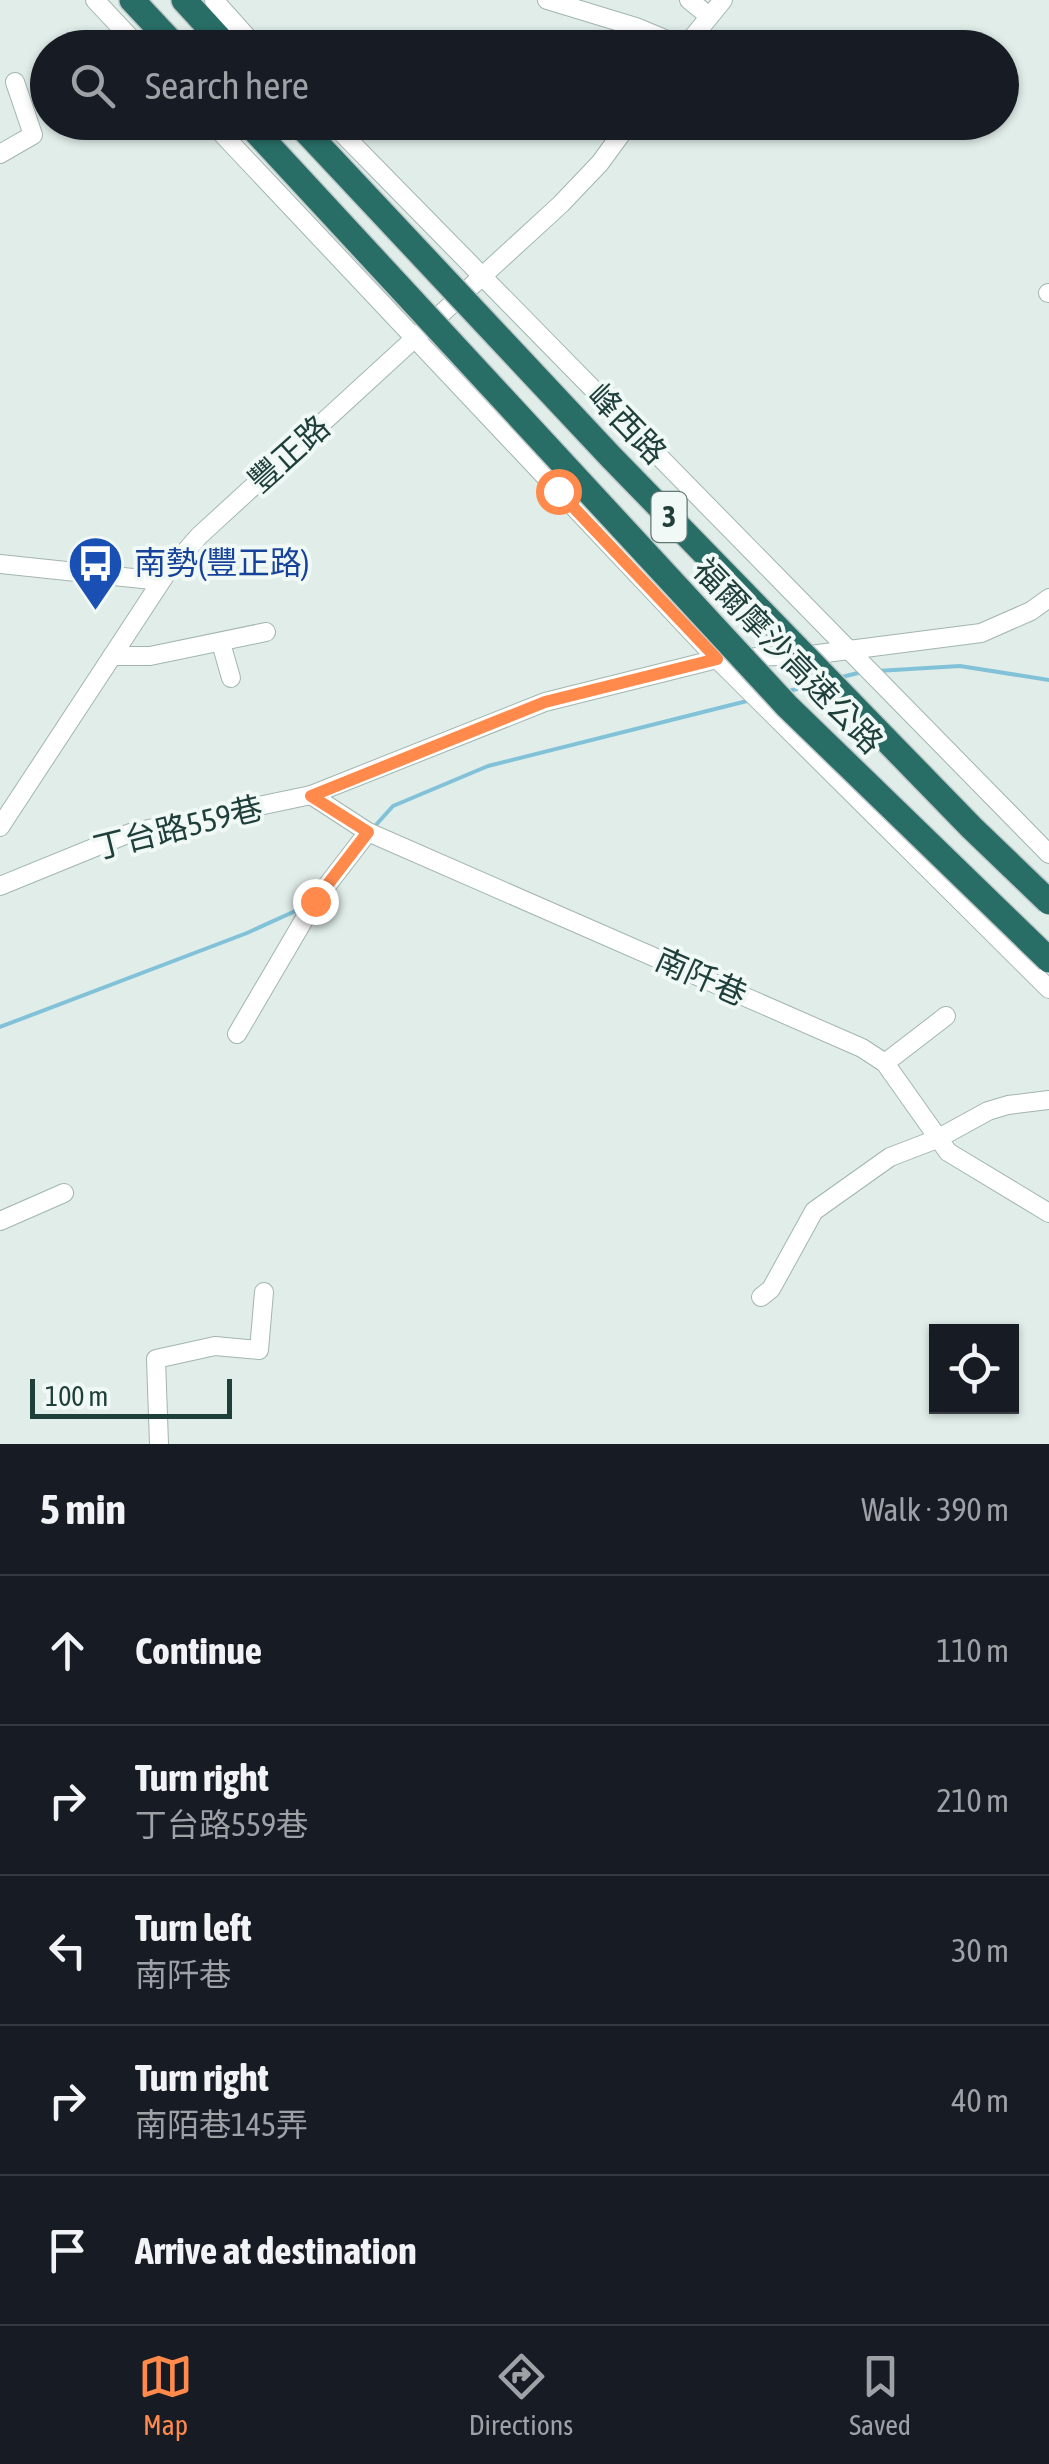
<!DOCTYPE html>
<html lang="en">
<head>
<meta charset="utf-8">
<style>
	:root { --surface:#171b24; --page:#242831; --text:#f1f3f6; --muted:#9ea1a6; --line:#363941; --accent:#ff8a4c }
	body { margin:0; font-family:"Asap Condensed","Noto Sans TC",sans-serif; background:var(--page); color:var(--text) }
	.controls { position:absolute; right:30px; bottom:30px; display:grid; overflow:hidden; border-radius:0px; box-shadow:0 2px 8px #0004 }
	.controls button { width:90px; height:90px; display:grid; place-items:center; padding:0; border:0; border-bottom:2px solid var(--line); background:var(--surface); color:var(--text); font:50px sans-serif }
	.scale { position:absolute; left:30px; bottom:25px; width:202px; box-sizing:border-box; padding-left:10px; border:5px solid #1f3f3a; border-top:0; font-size:28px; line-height:35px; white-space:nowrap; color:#1f3f3a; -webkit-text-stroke:8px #f1f9f6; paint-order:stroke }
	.stop { position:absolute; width:30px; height:30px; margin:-22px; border:8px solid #ff8a4c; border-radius:50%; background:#fff }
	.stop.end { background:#ff8a4c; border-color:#fff; box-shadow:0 2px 10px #0008 }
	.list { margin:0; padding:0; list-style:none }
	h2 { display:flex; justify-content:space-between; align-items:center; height:130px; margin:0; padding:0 40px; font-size:42px }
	h2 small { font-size:32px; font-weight:400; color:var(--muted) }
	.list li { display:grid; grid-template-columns:65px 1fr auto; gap:30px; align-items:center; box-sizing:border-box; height:150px; padding:0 40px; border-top:2px solid var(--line) }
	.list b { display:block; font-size:38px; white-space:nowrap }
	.list p { margin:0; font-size:32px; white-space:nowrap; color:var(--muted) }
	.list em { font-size:32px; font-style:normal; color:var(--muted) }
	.icon { flex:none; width:55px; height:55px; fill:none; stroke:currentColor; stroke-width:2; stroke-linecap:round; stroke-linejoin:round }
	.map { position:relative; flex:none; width:1049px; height:1444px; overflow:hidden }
	.search { position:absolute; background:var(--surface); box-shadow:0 2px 8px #0004; left:30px; right:30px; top:30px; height:110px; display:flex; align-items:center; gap:25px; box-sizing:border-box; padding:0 35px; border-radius:55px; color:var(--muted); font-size:38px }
	.sheet { height:880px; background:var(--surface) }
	nav { display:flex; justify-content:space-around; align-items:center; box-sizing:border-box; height:140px; border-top:2px solid var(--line); background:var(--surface); font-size:28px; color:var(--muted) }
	nav a { display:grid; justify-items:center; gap:5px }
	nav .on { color:var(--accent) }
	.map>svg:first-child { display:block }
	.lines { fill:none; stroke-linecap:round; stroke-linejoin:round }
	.stream { stroke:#82c2d8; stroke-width:4 }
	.minor-casing { stroke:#a2b5b0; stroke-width:20 }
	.highway-casing { stroke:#c0c9c8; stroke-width:28 }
	.minor { stroke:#fff; stroke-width:18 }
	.highway { stroke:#286e67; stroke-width:25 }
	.highway-bridge-casing { stroke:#c0c9c8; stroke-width:28; stroke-linecap:butt }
	.highway-bridge { stroke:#286e67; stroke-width:25 }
	.route { stroke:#ff8a4c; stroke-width:12 }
	.labels { text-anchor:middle; stroke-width:8; stroke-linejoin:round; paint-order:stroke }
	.shield { fill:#f1f9f6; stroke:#5e7772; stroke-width:2.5 }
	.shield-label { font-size:30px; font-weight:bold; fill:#1f3f3a }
	.street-label { font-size:32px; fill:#1f3f3a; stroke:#f1f9f6 }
	.transit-label { font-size:32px; fill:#164399; stroke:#f1f9f6; text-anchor:start }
</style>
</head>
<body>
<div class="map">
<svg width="1049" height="1444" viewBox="0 0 1049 1444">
	<rect width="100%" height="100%" fill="#e0ede8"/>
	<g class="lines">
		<g class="stream">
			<path d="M877 671 960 666 1049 680"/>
			<path d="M842 677 862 672"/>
			<path d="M789 691 819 683"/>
			<path d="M375 826 393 806 488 766 751 700"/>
			<path d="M0 1027 247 933 302 908"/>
		</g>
		<defs>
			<g id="minor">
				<path d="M95 0 140 48"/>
				<path d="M214 0 257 48"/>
				<path d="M547 0 636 27 684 47"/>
				<path d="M689 0 709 16"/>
				<path d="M684 48 723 0"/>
				<path d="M211 122 717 659 1049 989"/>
				<path d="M331 122 1049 854"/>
				<path d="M0 154 33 135 15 82"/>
				<path d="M1048 293H1049"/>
				<path d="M0 564 161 581"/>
				<path d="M221 643 231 678"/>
				<path d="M112 656H150L266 632"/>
				<path d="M311 795 368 832 862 1048 885 1063 948 1152 1049 1213"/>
				<path d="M0 827 166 574 199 536 561 204 600 163 630 122"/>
				<path d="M0 886 130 833 311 795 545 702 717 659 818 654 981 633 1031 611 1049 598"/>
				<path d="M237 1034 315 901 368 832"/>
				<path d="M885 1063 946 1016"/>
				<path d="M0 1221 64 1193"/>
				<path d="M761 1297 771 1289 814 1211 890 1157 937 1139 988 1111 1008 1105 1049 1100"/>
				<path d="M159 1444 156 1359 215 1346 259 1350 264 1292"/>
			</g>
			<g id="highway">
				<path d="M132 0 177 48"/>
				<path d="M184 0 228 48"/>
			</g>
		</defs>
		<use href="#minor" class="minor-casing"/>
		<use href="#highway" class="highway-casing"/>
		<use href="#minor" class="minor"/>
		<use href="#highway" class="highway"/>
		<defs>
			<g id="highway-bridge">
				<path d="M247 122 787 706 1049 960"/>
				<path d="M297 122 611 457 972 828 1049 902"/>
			</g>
		</defs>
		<use href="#highway-bridge" class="highway-bridge-casing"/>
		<use href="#highway-bridge" class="highway-bridge"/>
	</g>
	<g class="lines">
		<path class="route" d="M315 901 368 832 311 796 545 702 717 659 558 491"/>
	</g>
	<defs>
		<symbol id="bus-pin" viewBox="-11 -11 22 30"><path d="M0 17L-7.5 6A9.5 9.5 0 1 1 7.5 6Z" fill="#1a4fb4" stroke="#f1f9f6"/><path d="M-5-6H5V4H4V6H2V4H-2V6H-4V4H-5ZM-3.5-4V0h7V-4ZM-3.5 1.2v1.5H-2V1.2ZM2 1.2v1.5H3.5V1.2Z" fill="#fff"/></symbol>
	</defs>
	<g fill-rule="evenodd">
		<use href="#bus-pin" x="64" y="532" width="63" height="86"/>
	</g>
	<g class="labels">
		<rect class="shield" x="651.5" y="492" width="35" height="50" rx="8"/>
		<g class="shield-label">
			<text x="669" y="527">3</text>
		</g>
		<g class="street-label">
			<text transform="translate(627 424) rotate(46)" y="11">峰西路</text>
			<text transform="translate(289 454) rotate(-42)" y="11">豐正路</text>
			<text transform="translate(788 656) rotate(46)" y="11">福爾摩沙高速公路</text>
			<text transform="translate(178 828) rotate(-14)" y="11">丁台路559巷</text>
			<text transform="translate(701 977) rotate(24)" y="11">南阡巷</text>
		</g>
		<g class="transit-label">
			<text x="134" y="574">南勢(豐正路)</text>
		</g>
	</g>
</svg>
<div class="controls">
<button><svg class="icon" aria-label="locate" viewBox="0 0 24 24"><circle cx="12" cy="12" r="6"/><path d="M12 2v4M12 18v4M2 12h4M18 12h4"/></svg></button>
</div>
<div class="scale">100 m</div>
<div class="stop" style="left:558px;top:491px"></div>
<div class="stop end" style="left:315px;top:901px"></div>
<div class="search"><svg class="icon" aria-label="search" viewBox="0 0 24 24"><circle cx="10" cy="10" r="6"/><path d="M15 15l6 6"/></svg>Search here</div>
</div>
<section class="sheet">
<h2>5 min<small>Walk · 390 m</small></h2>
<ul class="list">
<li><svg class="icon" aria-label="ahead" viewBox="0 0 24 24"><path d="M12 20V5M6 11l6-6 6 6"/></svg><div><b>Continue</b></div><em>110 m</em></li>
<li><svg class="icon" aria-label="right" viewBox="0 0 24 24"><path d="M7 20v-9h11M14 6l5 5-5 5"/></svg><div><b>Turn right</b><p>丁台路559巷</p></div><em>210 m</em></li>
<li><svg class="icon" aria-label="left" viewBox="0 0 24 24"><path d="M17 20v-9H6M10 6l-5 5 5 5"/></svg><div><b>Turn left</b><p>南阡巷</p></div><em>30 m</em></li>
<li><svg class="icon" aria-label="right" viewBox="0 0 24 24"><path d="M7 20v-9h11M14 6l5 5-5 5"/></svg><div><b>Turn right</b><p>南陌巷145弄</p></div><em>40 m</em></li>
<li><svg class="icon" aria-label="arrive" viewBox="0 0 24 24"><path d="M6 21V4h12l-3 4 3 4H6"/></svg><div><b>Arrive at destination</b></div></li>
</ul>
</section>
<nav>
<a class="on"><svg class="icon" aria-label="map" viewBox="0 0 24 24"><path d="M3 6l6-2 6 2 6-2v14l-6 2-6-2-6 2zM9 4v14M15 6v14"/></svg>Map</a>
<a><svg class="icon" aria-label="directions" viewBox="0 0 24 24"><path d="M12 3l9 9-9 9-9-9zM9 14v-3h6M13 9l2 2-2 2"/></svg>Directions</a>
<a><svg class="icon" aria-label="saved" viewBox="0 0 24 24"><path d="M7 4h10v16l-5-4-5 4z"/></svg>Saved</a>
</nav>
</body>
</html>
